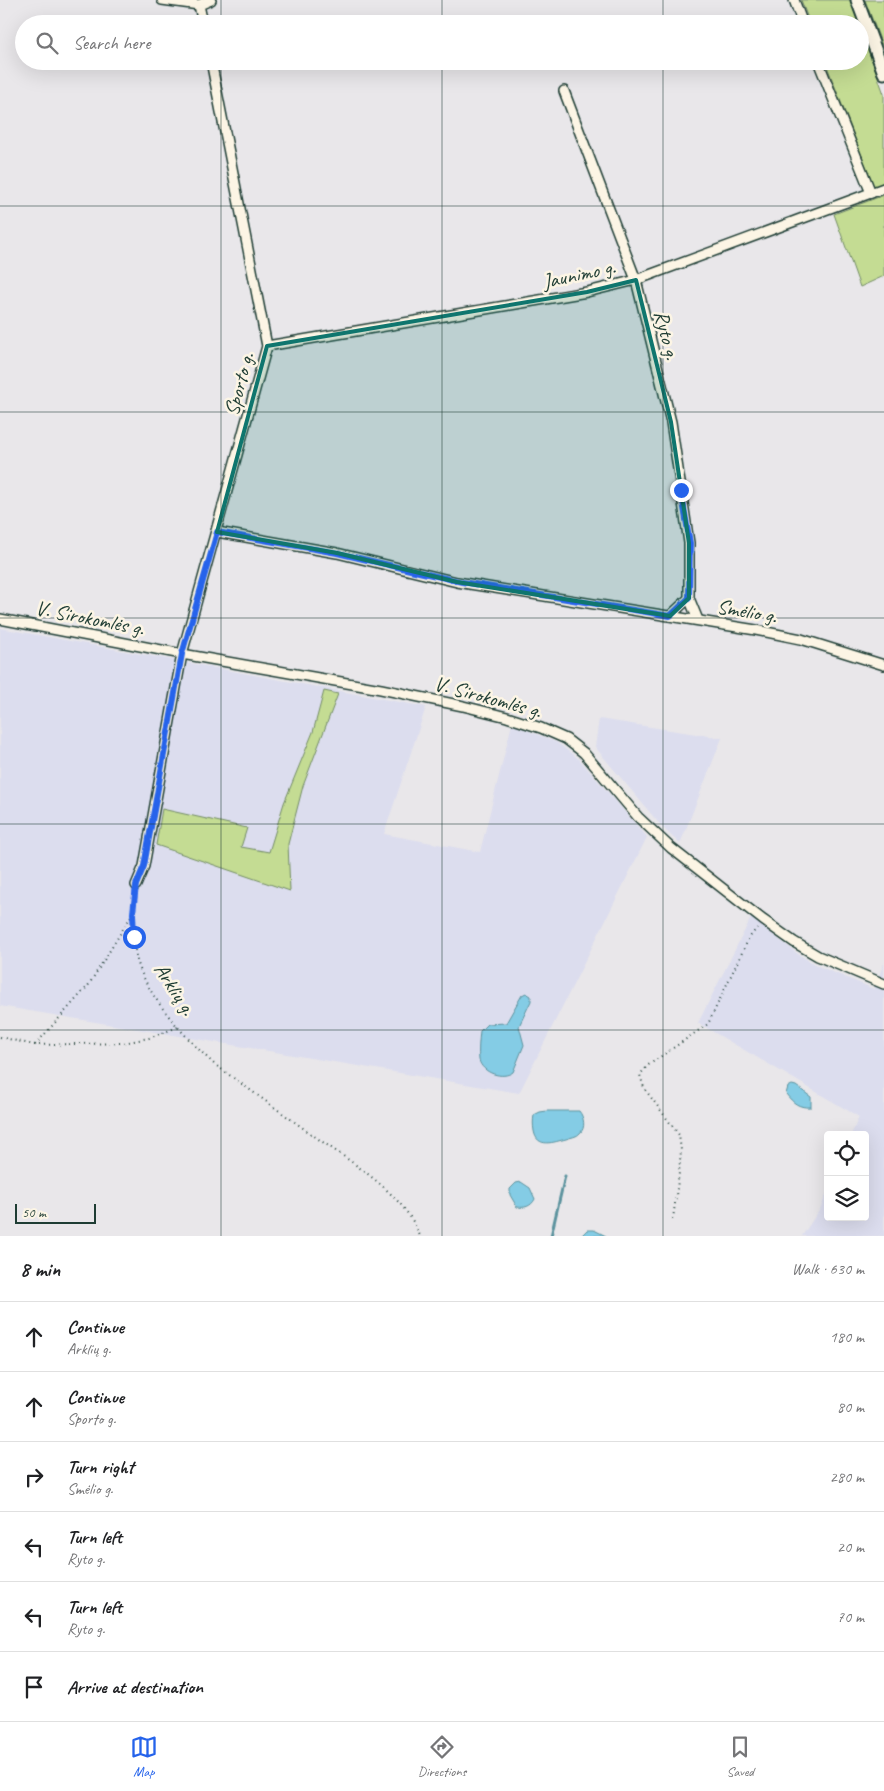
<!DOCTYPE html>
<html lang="en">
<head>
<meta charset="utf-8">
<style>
	:root { --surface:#fff; --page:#f6f6f6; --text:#202124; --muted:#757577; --line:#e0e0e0; --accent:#2563eb }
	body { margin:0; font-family:Caveat,sans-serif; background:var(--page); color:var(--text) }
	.controls { position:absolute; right:15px; bottom:15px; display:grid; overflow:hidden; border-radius:5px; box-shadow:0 5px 20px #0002 }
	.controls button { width:45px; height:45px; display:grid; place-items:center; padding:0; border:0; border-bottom:1px solid var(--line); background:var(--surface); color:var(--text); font:25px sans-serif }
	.scale { position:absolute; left:15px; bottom:12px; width:81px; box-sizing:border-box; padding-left:5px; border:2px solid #1f3d34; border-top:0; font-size:14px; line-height:18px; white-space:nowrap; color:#1f3d34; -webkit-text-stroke:4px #fcf5e5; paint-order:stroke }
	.stop { position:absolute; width:15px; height:15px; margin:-11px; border:4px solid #2563eb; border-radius:50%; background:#fff }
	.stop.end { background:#2563eb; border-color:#fff; box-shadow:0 1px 5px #0008 }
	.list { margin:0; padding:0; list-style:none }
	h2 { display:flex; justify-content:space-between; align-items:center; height:65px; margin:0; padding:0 20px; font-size:21px }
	h2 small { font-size:16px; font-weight:400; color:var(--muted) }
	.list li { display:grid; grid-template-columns:32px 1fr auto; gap:15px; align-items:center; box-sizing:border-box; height:70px; padding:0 20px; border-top:1px solid var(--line) }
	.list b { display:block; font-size:19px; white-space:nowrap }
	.list p { margin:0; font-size:16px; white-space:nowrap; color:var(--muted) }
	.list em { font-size:16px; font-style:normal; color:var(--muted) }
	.icon { flex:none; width:28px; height:28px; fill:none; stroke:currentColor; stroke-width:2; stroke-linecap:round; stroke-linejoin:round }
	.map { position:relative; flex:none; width:884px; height:1236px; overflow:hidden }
	.search { position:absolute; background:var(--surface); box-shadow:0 5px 20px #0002; left:15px; right:15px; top:15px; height:55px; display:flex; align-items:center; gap:12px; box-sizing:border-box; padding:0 18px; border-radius:28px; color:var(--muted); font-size:19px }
	.sheet { height:485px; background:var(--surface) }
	nav { display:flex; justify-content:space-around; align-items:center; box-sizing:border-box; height:70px; border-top:1px solid var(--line); background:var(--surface); font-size:14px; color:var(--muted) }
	nav a { display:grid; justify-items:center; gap:2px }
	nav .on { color:var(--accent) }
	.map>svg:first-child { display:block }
	.built { fill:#dcddee }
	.green { fill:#c4dc93; stroke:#728c64 }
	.water { fill:#84cce5; stroke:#5c939e }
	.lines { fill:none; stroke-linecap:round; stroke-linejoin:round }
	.stream { stroke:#5c939e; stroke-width:3 }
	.minor-casing { stroke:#1f3d34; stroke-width:12 }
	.secondary-casing { stroke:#1f3d34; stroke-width:15 }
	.path { stroke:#1f3d34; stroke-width:2; stroke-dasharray:1 4; stroke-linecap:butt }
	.minor { stroke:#fcf5e5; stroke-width:9 }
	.secondary { stroke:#fcf5e5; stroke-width:11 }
	.route { stroke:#2563eb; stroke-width:6 }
	.marked { fill:#0f766e; fill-opacity:0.2; stroke:#0f766e; stroke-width:4; stroke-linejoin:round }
	.grid { fill:none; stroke:#1f3d34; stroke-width:1; stroke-opacity:0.55 }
	.labels { text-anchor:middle; stroke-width:5; stroke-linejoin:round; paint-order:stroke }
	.street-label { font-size:21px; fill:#1f3d34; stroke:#fcf5e5 }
</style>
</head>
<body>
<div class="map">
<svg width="884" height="1236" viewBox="0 0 884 1236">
	<rect width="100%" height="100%" fill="#e9e7ea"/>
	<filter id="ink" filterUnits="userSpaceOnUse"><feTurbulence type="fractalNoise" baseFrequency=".02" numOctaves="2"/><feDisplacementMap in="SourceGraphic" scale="10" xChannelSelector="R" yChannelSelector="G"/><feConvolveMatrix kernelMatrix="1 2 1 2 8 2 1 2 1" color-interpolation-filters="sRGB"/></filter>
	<g filter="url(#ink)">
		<g class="built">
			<path d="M0 628 426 707 384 834 480 852 512 724 556 742 579 759 647 837 519 1093 0 1006Z"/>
			<path d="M599 719 722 738 680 844 663 828 595 747Z"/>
			<path d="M751 918 798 954 818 966 874 989 884 963V1236H802L820 1209 828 1191V1217H865V1135H851L859 1117 698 1023Z"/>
		</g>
		<g class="green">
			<path d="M801 0H850L859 24H810Z"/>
			<path d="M865 0H884V44L882 45Z"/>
			<path d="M860 27 884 94V184L874 187 825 61H860Z"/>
			<path d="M884 195V276L860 287 834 214Z"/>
			<path d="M324 691 338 694 303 786 288 844 290 891 156 845 162 809 247 828 241 847 269 852 284 803 313 732Z"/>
		</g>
		<g class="water">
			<path d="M526 993 531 996V1001L519 1026 524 1045 513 1072C503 1080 482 1073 479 1060 478 1052 479 1040 480 1031L487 1024 506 1023 522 995Z"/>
			<path d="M792 1085 796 1086 811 1097V1107C799 1108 793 1103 786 1094L788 1087Z"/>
			<path d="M547 1111H579C584 1117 586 1128 580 1133 577 1137 571 1137 566 1139 554 1142 537 1149 534 1131 533 1125 533 1121 534 1115L540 1112Z"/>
			<path d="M521 1182 530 1188 535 1199C531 1207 524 1208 517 1207L510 1195V1189L516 1183Z"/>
			<path d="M587 1230H594L606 1236H581Z"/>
		</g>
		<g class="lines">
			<path class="stream" d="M551 1236 565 1176"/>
			<defs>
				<g id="minor">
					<path d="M162 0 199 5 211 0"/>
					<path d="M794 0 803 24"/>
					<path d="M199 5 203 24"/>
					<path d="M818 61 871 193"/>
					<path d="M564 91 636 280 671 422 689 543V598L670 616"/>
					<path d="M267 346 587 292 636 280 884 188"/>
					<path d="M217 532 337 553 457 582 756 630 801 639 884 665"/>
					<path d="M689 598 698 620"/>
					<path d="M0 619 182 654 381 689 463 706 507 717 541 728 566 739 584 753 638 817 671 848 763 920 794 942 818 956 884 984"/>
					<path d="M136 885 144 866 182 654 267 346 211 61"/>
				</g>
				<path id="secondary" d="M857 0 884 73"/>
			</defs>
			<use href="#minor" class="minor-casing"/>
			<use href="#secondary" class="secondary-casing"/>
			<g class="path">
				<path d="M135 895C133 916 132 939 137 960 147 997 186 1038 214 1064 246 1087 278 1110 310 1133 347 1160 403 1191 420 1236"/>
				<path d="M0 1037 34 1045 123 1043 149 1038 178 1027"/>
				<path d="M35 1045 88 986 133 913"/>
				<path d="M673 1219 679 1173 681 1150 679 1135 644 1088 640 1075 647 1066 708 1024 749 938 757 928"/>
			</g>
			<use href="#minor" class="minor"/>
			<use href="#secondary" class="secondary"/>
		</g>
	</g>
	<g class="lines" filter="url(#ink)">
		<path class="route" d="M134 937 133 913 136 885 144 866 182 654 217 532 337 553 462 582 670 616 689 598 690 543 681 490"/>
	</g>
	<path class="marked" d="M636 280 671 422 689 543V598L670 616 457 582 337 553 217 532 267 346 587 292Z"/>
	<path class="grid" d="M221 0V24M442 0V24M663 0V24M221 61V1236M442 61V1236M663 61V1236M0 206H884M0 412H884M0 618H884M0 824H884M0 1030H884"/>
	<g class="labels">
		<g class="street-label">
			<text transform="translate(579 274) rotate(-12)" y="7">Jaunimo g.</text>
			<text transform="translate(667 335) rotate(76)" y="7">Ryto g.</text>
			<text transform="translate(239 384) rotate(-75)" y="7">Sporto g.</text>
			<text transform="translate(747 611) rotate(10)" y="7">Smėlio g.</text>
			<text transform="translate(90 618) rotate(11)" y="7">V. Sirokomlės g.</text>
			<text transform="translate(488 697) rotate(15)" y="7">V. Sirokomlės g.</text>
			<text transform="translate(175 989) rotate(57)" y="7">Arklių g.</text>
		</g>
	</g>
</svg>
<div class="controls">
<button><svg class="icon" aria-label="locate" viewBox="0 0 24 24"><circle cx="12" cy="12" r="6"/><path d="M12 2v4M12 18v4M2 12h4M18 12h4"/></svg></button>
<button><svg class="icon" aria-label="layers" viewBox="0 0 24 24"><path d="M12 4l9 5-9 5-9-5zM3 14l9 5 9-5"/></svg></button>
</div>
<div class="scale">50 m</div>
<div class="stop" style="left:134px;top:937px"></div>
<div class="stop end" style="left:681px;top:490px"></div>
<div class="search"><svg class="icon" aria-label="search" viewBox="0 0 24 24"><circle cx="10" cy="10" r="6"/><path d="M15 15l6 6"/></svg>Search here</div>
</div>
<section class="sheet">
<h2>8 min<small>Walk · 630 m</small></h2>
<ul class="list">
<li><svg class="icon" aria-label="ahead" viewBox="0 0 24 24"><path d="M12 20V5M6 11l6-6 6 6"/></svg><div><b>Continue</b><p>Arklių g.</p></div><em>180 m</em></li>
<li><svg class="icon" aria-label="ahead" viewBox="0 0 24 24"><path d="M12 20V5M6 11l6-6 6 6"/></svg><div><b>Continue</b><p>Sporto g.</p></div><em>80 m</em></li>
<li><svg class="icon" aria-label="right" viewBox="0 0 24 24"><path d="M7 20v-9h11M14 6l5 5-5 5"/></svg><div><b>Turn right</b><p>Smėlio g.</p></div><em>280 m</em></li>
<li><svg class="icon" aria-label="left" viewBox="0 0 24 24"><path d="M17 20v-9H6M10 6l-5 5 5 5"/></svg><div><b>Turn left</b><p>Ryto g.</p></div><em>20 m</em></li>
<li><svg class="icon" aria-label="left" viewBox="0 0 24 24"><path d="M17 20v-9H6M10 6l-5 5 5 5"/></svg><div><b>Turn left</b><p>Ryto g.</p></div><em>70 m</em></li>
<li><svg class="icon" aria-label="arrive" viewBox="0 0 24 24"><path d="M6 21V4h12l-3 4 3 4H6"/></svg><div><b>Arrive at destination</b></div></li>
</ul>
</section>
<nav>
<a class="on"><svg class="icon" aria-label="map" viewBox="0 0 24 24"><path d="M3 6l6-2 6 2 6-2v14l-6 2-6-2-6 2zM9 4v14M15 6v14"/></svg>Map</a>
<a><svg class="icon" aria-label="directions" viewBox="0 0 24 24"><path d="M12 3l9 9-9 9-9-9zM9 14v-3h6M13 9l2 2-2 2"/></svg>Directions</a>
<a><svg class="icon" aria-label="saved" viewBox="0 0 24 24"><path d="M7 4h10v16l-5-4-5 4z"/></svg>Saved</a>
</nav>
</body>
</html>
